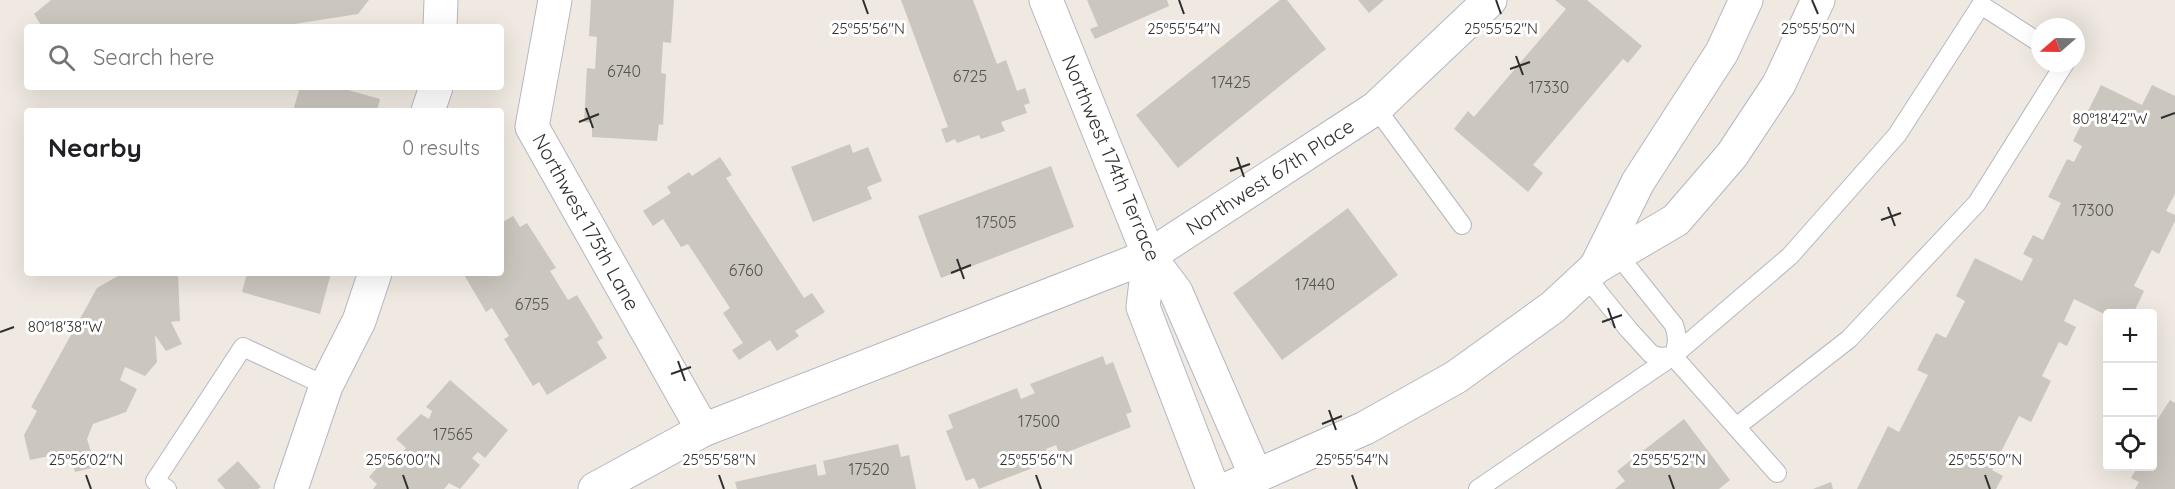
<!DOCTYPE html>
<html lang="en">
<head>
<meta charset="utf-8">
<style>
	:root { --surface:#fff; --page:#f2f2f2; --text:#202124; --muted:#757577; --line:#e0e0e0 }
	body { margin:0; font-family:Quicksand,sans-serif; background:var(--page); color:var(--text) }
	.controls { position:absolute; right:18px; bottom:18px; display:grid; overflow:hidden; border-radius:6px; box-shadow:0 6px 24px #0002 }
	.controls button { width:54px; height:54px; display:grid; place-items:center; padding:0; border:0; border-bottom:2px solid var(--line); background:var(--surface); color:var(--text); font:30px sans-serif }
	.compass { position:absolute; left:2031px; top:18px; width:54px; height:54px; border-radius:50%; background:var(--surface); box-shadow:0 6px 24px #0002; rotate:250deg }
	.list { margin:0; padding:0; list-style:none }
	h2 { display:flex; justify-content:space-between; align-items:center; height:78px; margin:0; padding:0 24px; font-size:26px }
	h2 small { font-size:20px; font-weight:400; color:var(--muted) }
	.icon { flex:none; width:33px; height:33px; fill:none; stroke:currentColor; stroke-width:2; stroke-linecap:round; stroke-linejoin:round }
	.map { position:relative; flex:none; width:2175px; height:489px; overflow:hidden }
	.search { position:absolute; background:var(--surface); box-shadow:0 6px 24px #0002; left:24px; top:24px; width:480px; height:66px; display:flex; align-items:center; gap:15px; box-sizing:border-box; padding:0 21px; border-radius:6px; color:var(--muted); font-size:22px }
	.panel { position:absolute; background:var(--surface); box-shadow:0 6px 24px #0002; left:24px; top:108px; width:480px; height:168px; border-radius:6px }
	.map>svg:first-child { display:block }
	.building { fill:#cbc7bf }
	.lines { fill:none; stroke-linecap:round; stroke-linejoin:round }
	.service-casing { stroke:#b4b7c1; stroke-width:20 }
	.minor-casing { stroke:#b4b7c1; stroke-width:35 }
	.tertiary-casing { stroke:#b4b7c1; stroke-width:35 }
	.service { stroke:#fff; stroke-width:18 }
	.minor { stroke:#fff; stroke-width:33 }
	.tertiary { stroke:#fff; stroke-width:33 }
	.ticks { fill:none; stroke:#2e2e2e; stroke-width:2 }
	.labels { text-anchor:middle; stroke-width:6; stroke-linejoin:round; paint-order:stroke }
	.number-label { font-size:16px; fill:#555452 }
	.street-label { font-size:20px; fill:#2e2e2e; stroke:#fff }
	.ticks-label { font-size:15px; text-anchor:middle; fill:#2e2e2e; stroke:#fff; stroke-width:6; stroke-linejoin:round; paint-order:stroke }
</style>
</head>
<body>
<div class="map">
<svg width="2175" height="489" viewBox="0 0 2175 489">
	<rect width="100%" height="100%" fill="#efe9e1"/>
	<g class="building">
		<path d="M51 0H369L358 14 275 27H42L34 14Z"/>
		<path d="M591 0H674L671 43 663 42 661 73 666 74 663 125 659 124 657 141 592 137V123L584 122 587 68 595 69 597 37 589 36Z"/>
		<path d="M901 0H973L997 64 1006 60 1017 91 1025 88 1030 103 1024 105 1027 113 1001 122 1005 131 981 139 979 135 957 143 955 139 946 143 941 129 948 127Z"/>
		<path d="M1087 0H1167L1169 6 1095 39 1090 29 1098 26Z"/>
		<path d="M1280 0H1287L1326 49 1178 168 1136 115Z"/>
		<path d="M1358 0H1384L1369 13Z"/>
		<path d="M1555 0H1587L1642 46 1628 63 1623 59 1533 165 1543 173 1528 192 1454 129 1468 111 1474 117 1566 9Z"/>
		<path d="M2101 85 2142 105 2152 85 2175 96V194L2166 211 2175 215V221L2159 254 2152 250 2134 286 2144 291 2133 314H2108V316L2074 299 2064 321 2076 327 2067 346 2059 342 2042 376 2051 381 2031 422 2019 416 1992 470 2003 476 1996 489H1857L1888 426 1899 432 1928 375 1917 370 1936 333 1946 338 1965 301 1956 296 1975 258 2022 281 2033 259 2023 254 2033 235 2043 240 2061 203 2048 197 2067 159 2074 162 2082 146 2073 141Z"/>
		<path d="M300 87H349L348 90 380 99 377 111H293Z"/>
		<path d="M850 144 853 153 868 147 882 181 867 187 872 199 813 222 791 167Z"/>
		<path d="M720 157 732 175 726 178 804 298 812 293 825 312 795 331 799 336 777 351 770 340 739 360 732 350 743 343 723 313 730 308 688 244 681 247 663 219 653 226 643 211 671 193 667 187 689 172 692 176Z"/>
		<path d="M1051 166 1074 227 941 278 918 216Z"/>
		<path d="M1348 208 1398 275 1282 360 1233 293Z"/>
		<path d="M513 216 520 227 527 223 556 268 550 271 568 300 577 295 603 338 597 342 607 358 547 395 539 382 533 386 504 339 509 336 492 308 486 312 463 273H501V223Z"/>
		<path d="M123 273H178L180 321 171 322 182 344 166 351 155 335 157 362 145 376 125 367 120 380 137 389 126 412 93 424 87 439 96 467 75 472 69 452 30 460 24 435 37 411 31 407 97 288Z"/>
		<path d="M247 273H331L320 314 242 292Z"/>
		<path d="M1103 356 1106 365 1113 362 1132 412 1126 414 1131 427 1060 455 1056 445 1046 449 1050 461 979 489 974 478 966 481 946 431 953 428 948 415 1017 388 1021 399 1035 393 1030 384Z"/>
		<path d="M450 380 508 430 485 458 478 452 472 458 480 465 460 489 449 483 444 489H373L377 484 369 477 392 451 399 456 406 448 396 439 421 414 429 419 432 411 426 407Z"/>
		<path d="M2170 400 2175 403V489H2135L2139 482 2131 478 2138 466H2152V428Z"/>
		<path d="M1684 419 1730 480 1719 489H1615L1625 481 1617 471Z"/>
		<path d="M898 444 901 457 909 455 916 489H737L735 482 816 464 818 476 826 474 823 461Z"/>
		<path d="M238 461 261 487 258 489H225L217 480Z"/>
		<path d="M1831 482 1833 489H1813Z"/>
	</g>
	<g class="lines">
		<defs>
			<g id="service">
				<path d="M1376 108 1462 225"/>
				<path d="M1618 255 1674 325C1678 337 1678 344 1673 356"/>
				<path d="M1586 277 1629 330 1651 354 1660 357 1673 356"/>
				<path d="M1673 356 1777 473"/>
				<path d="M1736 427 1849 339 1977 203 2065 63"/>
				<path d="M167 489 155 481 243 347 326 386"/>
				<path d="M1478 489 1673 356 1790 256 1897 135 1981 5 2040 43"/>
			</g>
			<g id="minor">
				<path d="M555 0 532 127 703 430"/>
				<path d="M1046 0 1149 256 1176 292 1256 476"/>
				<path d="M440 27 441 0"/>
				<path d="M428 111 436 87"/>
				<path d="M1149 256 1143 307 1213 489"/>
				<path d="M291 489 326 386 359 321 375 273"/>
				<path d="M595 489 703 430 1149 256 1376 108 1490 0"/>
			</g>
			<g id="tertiary">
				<path d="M1596 267 1638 182 1722 52 1746 0"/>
				<path d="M1227 489 1365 428 1456 377 1553 307 1596 267 1676 220 1732 155 1779 84 1818 0"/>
			</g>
		</defs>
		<use href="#service" class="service-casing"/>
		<use href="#minor" class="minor-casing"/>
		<use href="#tertiary" class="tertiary-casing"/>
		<use href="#service" class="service"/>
		<use href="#minor" class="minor"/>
		<use href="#tertiary" class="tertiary"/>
	</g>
	<path class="ticks" d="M863 0 868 14M1179 0 1184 14M1496 0 1501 14M1812 0 1818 14M1516 56 1523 75M1510 69 1530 62M586 108 593 128M2161 118 2175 113M579 122 599 114M1237 157 1244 177M1230 171 1250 164M1888 207 1895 226M1881 220 1901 213M957 259 964 279M951 273 971 265M1608 308 1615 328M1602 322 1622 315M0 332 14 327M678 361 685 381M671 374 691 367M1329 410 1336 430M1322 424 1342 416M86 475 91 489M403 475 408 489M719 475 724 489M1036 475 1041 489M1352 475 1357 489M1669 475 1674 489M1985 475 1990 489"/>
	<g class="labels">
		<g class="number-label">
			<text x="624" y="77">6740</text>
			<text x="970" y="82">6725</text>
			<text x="1231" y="88">17425</text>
			<text x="1549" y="93">17330</text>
			<text x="2093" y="216">17300</text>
			<text x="996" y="228">17505</text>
			<text x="746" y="276">6760</text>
			<text x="1315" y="290">17440</text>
			<text x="532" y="310">6755</text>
			<text x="1039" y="427">17500</text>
			<text x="453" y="440">17565</text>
			<text x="869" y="475">17520</text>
		</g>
		<g class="street-label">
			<text transform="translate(1111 158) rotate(67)" y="7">Northwest 174th Terrace</text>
			<text transform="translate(1270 177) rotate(-33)" y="7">Northwest 67th Place</text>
			<text transform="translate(586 222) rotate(61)" y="7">Northwest 175th Lane</text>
		</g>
	</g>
	<g class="ticks-label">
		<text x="868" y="34">25°55'56"N</text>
		<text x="1501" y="34">25°55'52"N</text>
		<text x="1184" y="34">25°55'54"N</text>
		<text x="1818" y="34">25°55'50"N</text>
		<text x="2110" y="124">80°18'42"W</text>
		<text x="65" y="332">80°18'38"W</text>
		<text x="86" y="465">25°56'02"N</text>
		<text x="403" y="465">25°56'00"N</text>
		<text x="719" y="465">25°55'58"N</text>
		<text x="1036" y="465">25°55'56"N</text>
		<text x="1352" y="465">25°55'54"N</text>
		<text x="1669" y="465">25°55'52"N</text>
		<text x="1985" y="465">25°55'50"N</text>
	</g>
</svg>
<div class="controls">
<button>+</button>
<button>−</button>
<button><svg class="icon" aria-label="locate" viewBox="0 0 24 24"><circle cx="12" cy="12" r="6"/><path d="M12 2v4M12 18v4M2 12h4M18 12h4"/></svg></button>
</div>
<svg class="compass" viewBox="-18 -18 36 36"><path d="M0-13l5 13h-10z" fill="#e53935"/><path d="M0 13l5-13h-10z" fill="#757577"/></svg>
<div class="search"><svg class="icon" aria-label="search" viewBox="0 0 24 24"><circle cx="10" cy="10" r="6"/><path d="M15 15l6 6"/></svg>Search here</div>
<section class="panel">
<h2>Nearby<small>0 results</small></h2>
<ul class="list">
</ul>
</section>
</div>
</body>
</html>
